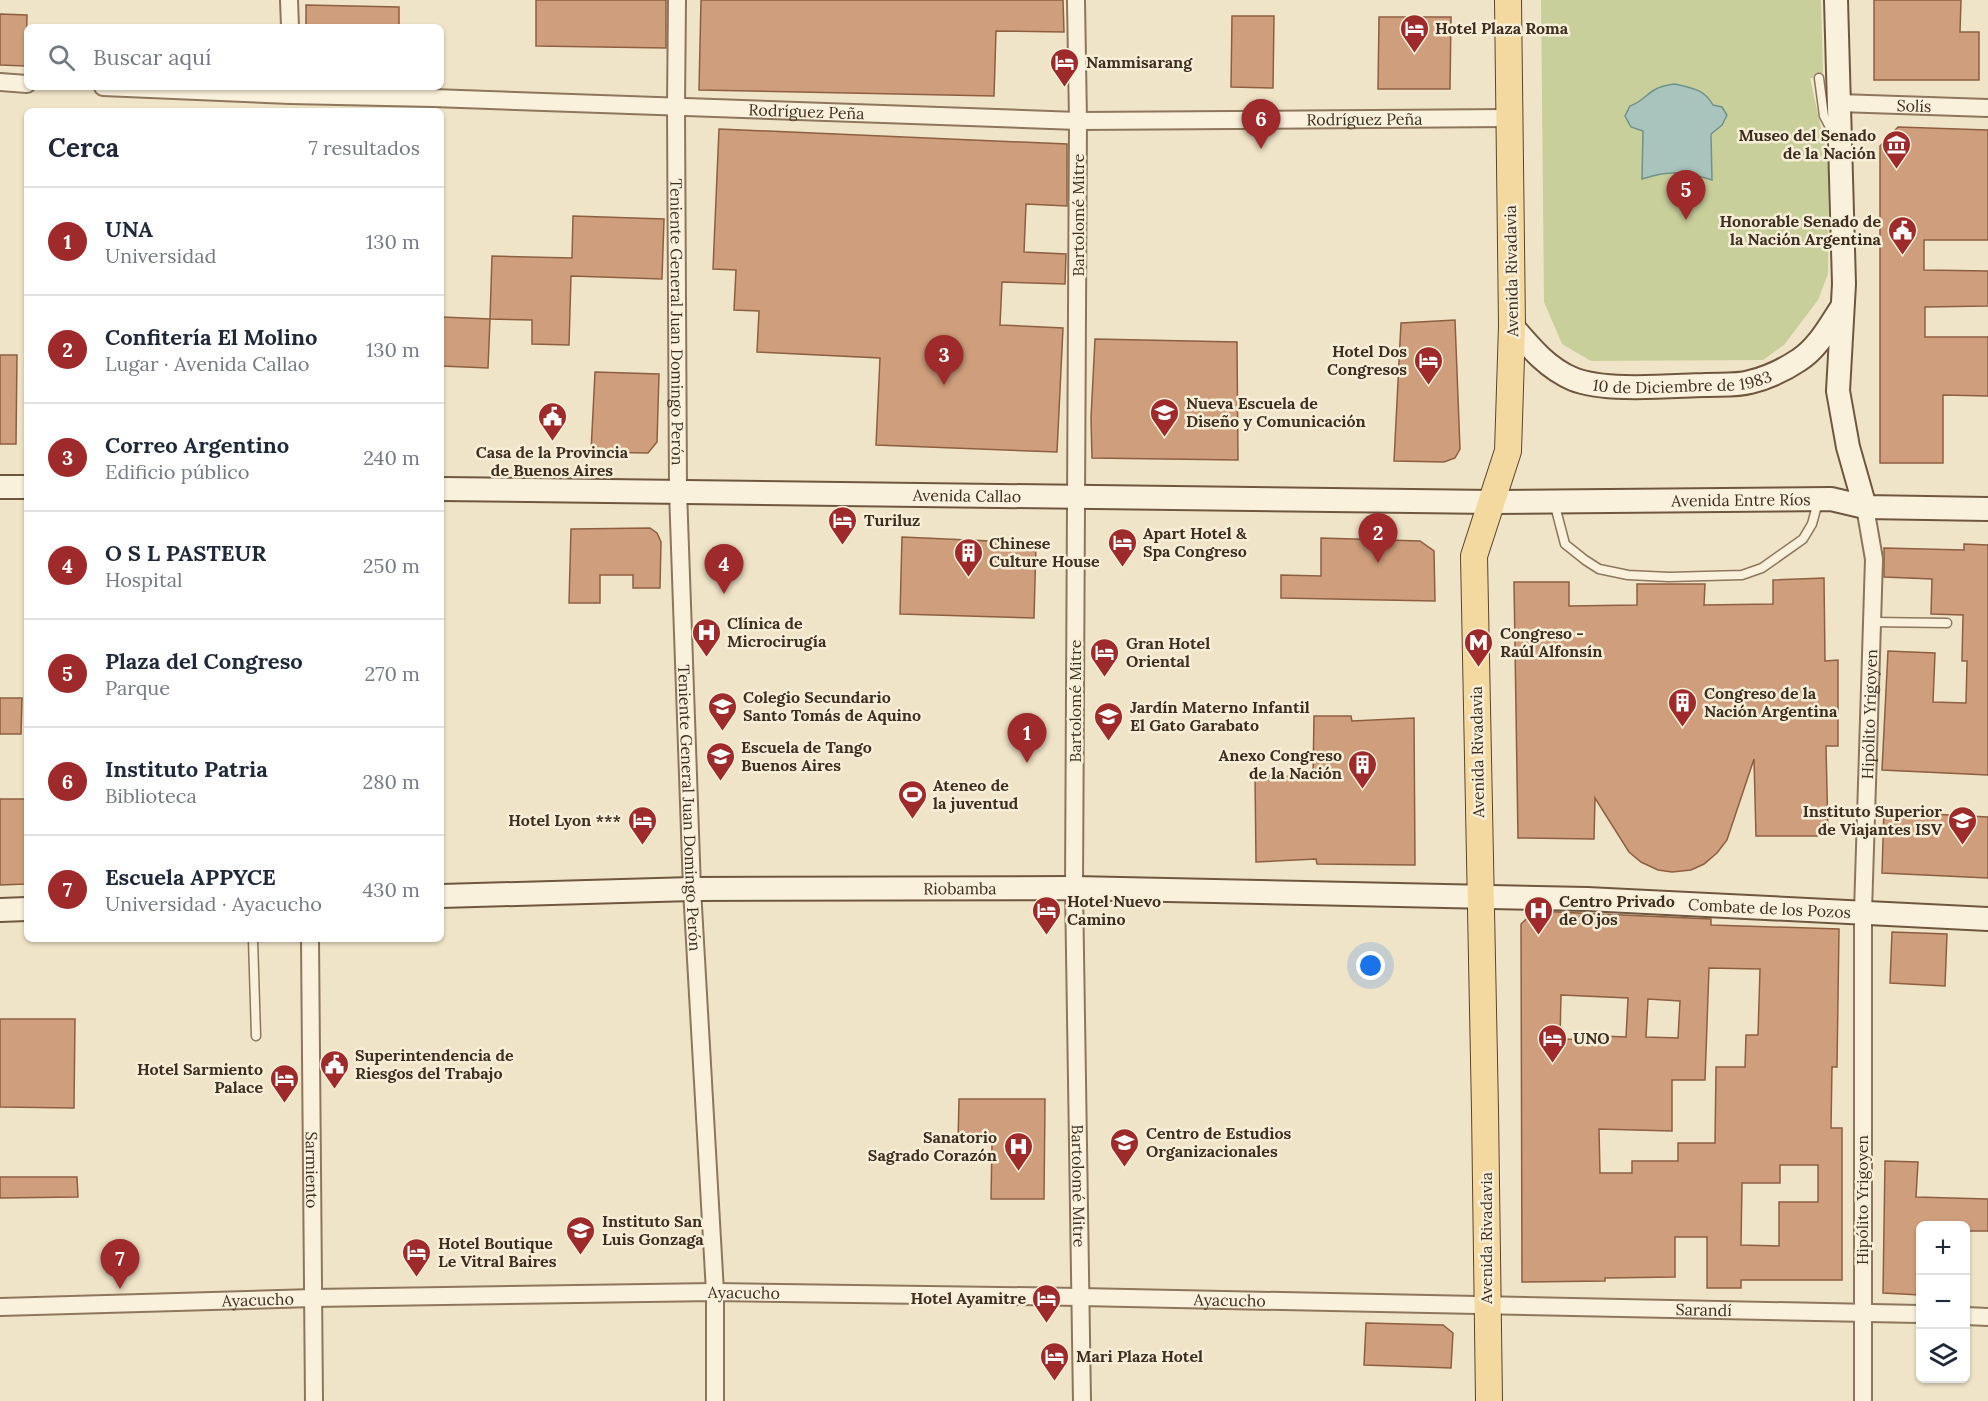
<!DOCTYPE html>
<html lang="es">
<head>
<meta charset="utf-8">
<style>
	:root { --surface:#fff; --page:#f6f6f7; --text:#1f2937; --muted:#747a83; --line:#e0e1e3; --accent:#9e2a2b }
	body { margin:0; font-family:Lora,serif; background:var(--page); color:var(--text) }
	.controls { position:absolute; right:18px; bottom:18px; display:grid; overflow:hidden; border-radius:9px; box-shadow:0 2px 4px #0004 }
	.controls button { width:54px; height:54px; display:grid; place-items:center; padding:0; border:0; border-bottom:2px solid var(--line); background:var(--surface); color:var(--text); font:30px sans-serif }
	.you { position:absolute; left:1371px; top:966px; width:21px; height:21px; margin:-15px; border:4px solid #fff; border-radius:50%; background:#1a73e8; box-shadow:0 0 0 9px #1a73e833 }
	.badge { display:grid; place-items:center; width:39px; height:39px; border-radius:50%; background:var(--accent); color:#fff; font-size:20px; font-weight:700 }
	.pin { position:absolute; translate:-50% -50px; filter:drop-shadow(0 2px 3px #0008) }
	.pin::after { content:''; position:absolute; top:32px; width:21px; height:18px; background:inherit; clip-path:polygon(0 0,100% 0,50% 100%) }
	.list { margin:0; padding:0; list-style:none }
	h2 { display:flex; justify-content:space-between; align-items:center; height:78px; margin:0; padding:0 24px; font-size:26px }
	h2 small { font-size:20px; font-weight:400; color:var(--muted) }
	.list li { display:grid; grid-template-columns:39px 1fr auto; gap:18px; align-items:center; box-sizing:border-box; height:108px; padding:0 24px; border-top:2px solid var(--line) }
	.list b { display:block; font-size:22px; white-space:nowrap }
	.list p { margin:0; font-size:20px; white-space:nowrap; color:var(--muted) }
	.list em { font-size:20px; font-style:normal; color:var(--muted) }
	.icon { flex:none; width:33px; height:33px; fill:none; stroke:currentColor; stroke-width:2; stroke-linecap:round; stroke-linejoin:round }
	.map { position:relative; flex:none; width:1988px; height:1401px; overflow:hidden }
	.search { position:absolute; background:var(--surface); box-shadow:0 2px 4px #0004; left:24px; top:24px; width:420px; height:66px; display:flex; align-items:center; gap:15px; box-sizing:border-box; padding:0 21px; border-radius:9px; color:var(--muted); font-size:22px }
	.panel { position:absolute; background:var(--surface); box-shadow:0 2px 4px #0004; left:24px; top:108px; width:420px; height:834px; border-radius:9px }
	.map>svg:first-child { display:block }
	.green { fill:#c9cf9b }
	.water { fill:#a9c4bc; stroke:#6f938a; stroke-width:1.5 }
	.building { fill:#cf9f7d; stroke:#8d5f41; stroke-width:1.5; fill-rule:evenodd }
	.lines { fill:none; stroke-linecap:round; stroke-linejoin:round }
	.lane-casing { stroke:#8d765c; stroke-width:11 }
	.street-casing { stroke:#8d765c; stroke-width:20 }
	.secondary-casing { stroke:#6f573f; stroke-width:26 }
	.primary-casing { stroke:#5b4430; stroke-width:28 }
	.lane { stroke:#faf1dc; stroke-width:8 }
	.street { stroke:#faf1dc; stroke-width:16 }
	.secondary { stroke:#faf1dc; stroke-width:22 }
	.primary { stroke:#f3d9a0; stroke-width:26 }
	.labels { text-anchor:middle; stroke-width:5; stroke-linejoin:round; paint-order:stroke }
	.poi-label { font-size:16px; font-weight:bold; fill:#3d2e20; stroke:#f7eed8; text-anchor:start }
	.street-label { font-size:16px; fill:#3d2e20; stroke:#f7eed8 }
</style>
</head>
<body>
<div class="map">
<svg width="1988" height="1401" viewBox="0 0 1988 1401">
	<rect width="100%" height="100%" fill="#f0e4c8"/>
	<path class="green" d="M1541 0H1821L1823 71 1822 78H1810L1829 165 1828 274 1818 300 1784 345 1763 360 1591 361 1562 344 1544 302Z"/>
	<path class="water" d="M1675 84C1692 88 1704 89 1713 105L1722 107 1727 115 1722 125 1711 134 1712 180C1684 171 1670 170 1642 179L1643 131 1631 127 1625 116 1630 106C1641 103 1646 94 1656 89 1661 86 1669 85 1675 84Z"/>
	<g class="building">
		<path d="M536 0H666V48L536 46Z"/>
		<path d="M701 0H1063L1064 32 996 31 994 96 699 90Z"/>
		<path d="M1874 0H1961L1960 32H1979V80H1874Z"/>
		<path d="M306 5 399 7V27H306Z"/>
		<path d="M0 14 27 15 26 66 0 65Z"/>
		<path d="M1232 16H1274L1273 88 1231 87Z"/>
		<path d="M1379 17H1451L1450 89H1378Z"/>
		<path d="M1898 127 1988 130V240H1924V270L1988 271V306L1925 307V337H1988V396L1943 395V463H1880V146Z"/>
		<path d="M719 129 1067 144V206L1026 204 1024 252 1066 254 1065 284 1002 282 1000 325 1063 328 1057 452 876 445 880 358 757 352 759 311 734 310 736 270 713 269Z"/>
		<path d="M573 216 664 219 662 279 571 276 569 345 532 344V320L490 319 492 256 572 258Z"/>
		<path d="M441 317 490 319 488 368 441 366Z"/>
		<path d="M1455 320 1460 449 1455 458 1444 462 1394 461 1401 323Z"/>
		<path d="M1095 339 1237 342 1238 460 1092 458 1091 418Z"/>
		<path d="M0 355H17L16 444H0Z"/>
		<path d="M595 372 659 374 657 442 648 453 591 452Z"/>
		<path d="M650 528 657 533 661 542 660 588H633V575H600V603H569L571 529Z"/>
		<path d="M902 537 1036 543 1034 618 900 614Z"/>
		<path d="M1321 538 1420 541 1434 551 1435 601 1281 598V575L1321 576Z"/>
		<path d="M1964 544 1988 545V775L1882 770 1888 651 1935 653 1933 702 1966 703 1967 661H1962L1963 615 1931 614 1932 579 1884 577V548L1964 550Z"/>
		<path d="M1824 578 1825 661 1838 660V746H1826L1828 836H1756L1754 759 1727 840 1717 853 1704 864 1691 870 1672 872 1658 870 1641 862 1629 852 1595 798 1594 839 1518 838 1514 582H1569V606L1637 605V584H1705L1704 605 1773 604V580Z"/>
		<path d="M0 698H22L21 734H0Z"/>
		<path d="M1314 716H1351L1352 721 1414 718 1415 865 1317 864 1316 859 1256 862 1255 776 1313 777Z"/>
		<path d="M0 799H27L25 884 0 885Z"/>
		<path d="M1884 808 1931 810V814L1988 817V878L1882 873Z"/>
		<path d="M1535 911 1711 919V925L1839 929 1837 1067H1832L1831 1128H1842V1280H1741V1288H1707V1237H1675V1277L1605 1278V1281L1522 1282 1521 924ZM1709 968 1760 969 1758 1035H1746L1745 1067H1716L1715 1143H1678V1161H1632V1173H1600L1599 1129 1672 1131V1080H1705ZM1561 995 1628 998 1626 1037 1602 1036V1040L1560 1039ZM1648 999 1680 1001 1678 1038 1646 1037ZM1780 1165H1818V1202H1779V1246L1741 1245 1742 1183H1780Z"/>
		<path d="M1892 932 1947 934 1945 986 1890 983Z"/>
		<path d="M0 1019H75L74 1108 0 1107Z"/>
		<path d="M959 1099H1045L1044 1199H991L992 1143 958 1142Z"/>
		<path d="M1885 1161 1918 1162 1916 1197 1988 1199V1231H1965V1226H1920V1295L1883 1293Z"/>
		<path d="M0 1177H77L78 1197 0 1198Z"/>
		<path d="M1366 1323 1443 1325 1453 1333 1451 1368 1364 1365Z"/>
	</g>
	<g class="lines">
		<defs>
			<g id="lane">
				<path d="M1819 78 1824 116 1833 133"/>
				<path d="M1554 502 1565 544 1585 560 1599 569 1628 575 1669 577 1742 575 1762 568 1803 539 1812 524 1818 502"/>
				<path d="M1872 622 1947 623"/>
				<path d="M253 939 256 1036"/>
			</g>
			<g id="street">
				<path d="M289 0 290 27"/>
				<path id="s1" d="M677 0 676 107 678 491 692 889 715 1292V1401"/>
				<path id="s2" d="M1076 0 1078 121 1074 888 1082 1401"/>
				<path d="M0 82 27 84"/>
				<path id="s3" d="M103 87 290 95 433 98 1078 121 1509 118"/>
				<path id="s4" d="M1839 103 1988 108"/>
				<path id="s5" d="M310 939 314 1401"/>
				<path id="s6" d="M0 1307 313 1298 715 1292 1080 1297 1920 1314"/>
				<path d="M1966 1316 1988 1317"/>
				<path id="s7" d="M1863 1401V912L1874 559 1865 507"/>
			</g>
			<g id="secondary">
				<path d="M1836 0 1844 284 1838 391 1848 447 1865 507"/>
				<path id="s8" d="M1512 326C1530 347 1547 368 1573 379 1605 392 1669 386 1704 385 1719 384 1736 386 1750 382 1767 378 1784 370 1799 360 1818 348 1830 325 1842 307"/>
				<path d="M0 487H27"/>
				<path id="s9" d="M441 489 1493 502 1831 499 1865 507 1988 509"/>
				<path id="s10" d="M441 896 692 889 1074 888 1587 899 1988 919"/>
				<path d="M0 910 27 909"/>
			</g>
			<path id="primary" d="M1489 1401 1485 1110 1474 556 1508 451 1512 326 1508 0"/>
		</defs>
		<use href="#lane" class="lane-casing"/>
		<use href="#street" class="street-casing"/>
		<use href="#secondary" class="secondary-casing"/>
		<use href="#primary" class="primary-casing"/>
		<use href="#lane" class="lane"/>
		<use href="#street" class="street"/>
		<use href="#secondary" class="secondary"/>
		<use href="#primary" class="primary"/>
	</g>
	<defs>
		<symbol id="hotel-pin" viewBox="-11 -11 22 30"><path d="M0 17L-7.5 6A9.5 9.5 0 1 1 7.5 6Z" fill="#9e2a2b" stroke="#f7eed8"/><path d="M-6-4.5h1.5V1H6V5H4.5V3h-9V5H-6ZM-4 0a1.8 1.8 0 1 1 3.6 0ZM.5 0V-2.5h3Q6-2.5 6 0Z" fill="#fff"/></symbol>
		<symbol id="museum-pin" viewBox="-11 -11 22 30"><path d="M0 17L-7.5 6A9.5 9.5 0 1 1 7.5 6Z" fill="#9e2a2b" stroke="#f7eed8"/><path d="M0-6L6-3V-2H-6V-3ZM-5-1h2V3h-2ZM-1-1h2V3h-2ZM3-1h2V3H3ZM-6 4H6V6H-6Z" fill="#fff"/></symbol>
		<symbol id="civic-pin" viewBox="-11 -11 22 30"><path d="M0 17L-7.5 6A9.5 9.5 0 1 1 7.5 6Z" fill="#9e2a2b" stroke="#f7eed8"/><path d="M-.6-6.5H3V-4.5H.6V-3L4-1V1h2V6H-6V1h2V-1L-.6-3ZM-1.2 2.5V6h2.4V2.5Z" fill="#fff"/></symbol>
		<symbol id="university-pin" viewBox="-11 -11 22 30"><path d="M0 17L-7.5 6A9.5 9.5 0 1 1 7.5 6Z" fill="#9e2a2b" stroke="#f7eed8"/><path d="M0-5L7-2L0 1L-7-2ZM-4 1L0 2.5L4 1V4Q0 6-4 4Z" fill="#fff"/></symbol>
		<symbol id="building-pin" viewBox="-11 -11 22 30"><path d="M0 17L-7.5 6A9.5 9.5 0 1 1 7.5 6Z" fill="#9e2a2b" stroke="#f7eed8"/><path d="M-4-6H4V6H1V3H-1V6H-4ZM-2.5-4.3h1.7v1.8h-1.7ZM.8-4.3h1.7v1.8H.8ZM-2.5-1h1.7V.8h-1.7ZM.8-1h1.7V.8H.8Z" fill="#fff"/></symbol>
		<symbol id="hospital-pin" viewBox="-11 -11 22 30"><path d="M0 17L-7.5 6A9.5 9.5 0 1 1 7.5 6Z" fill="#9e2a2b" stroke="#f7eed8"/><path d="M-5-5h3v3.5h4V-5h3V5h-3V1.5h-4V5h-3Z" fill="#fff"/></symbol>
		<symbol id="metro-pin" viewBox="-11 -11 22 30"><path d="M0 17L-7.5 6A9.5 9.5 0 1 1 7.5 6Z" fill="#9e2a2b" stroke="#f7eed8"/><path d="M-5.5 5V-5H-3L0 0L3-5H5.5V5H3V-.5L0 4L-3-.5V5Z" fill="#fff"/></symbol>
		<symbol id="school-pin" viewBox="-11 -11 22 30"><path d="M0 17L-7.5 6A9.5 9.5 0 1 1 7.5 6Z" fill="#9e2a2b" stroke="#f7eed8"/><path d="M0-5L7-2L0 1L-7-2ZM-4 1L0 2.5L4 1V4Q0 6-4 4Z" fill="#fff"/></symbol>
		<symbol id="stadium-pin" viewBox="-11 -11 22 30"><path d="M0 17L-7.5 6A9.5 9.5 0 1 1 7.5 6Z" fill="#9e2a2b" stroke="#f7eed8"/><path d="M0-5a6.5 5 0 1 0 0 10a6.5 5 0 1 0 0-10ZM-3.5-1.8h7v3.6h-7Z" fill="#fff"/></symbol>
	</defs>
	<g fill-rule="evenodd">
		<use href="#hotel-pin" x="1398" y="12" width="33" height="45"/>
		<use href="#hotel-pin" x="1048" y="46" width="33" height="45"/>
		<use href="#museum-pin" x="1880" y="128" width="33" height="45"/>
		<use href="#civic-pin" x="1886" y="214" width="33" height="45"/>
		<use href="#hotel-pin" x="1412" y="344" width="33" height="45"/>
		<use href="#university-pin" x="1148" y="396" width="33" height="45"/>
		<use href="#civic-pin" x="536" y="400" width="33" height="45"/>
		<use href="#hotel-pin" x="826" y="504" width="33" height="45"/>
		<use href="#hotel-pin" x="1106" y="526" width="33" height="45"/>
		<use href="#building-pin" x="952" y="536" width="33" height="45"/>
		<use href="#hospital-pin" x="690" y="616" width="33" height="45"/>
		<use href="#metro-pin" x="1462" y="626" width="33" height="45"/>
		<use href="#hotel-pin" x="1088" y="636" width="33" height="45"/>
		<use href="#building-pin" x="1666" y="686" width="33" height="45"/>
		<use href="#school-pin" x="706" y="690" width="33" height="45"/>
		<use href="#school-pin" x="1092" y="700" width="33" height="45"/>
		<use href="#school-pin" x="704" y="740" width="33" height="45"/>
		<use href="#building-pin" x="1346" y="748" width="33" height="45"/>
		<use href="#stadium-pin" x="896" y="778" width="33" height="45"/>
		<use href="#hotel-pin" x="626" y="804" width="33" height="45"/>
		<use href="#university-pin" x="1946" y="804" width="33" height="45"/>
		<use href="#hotel-pin" x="1030" y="894" width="33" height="45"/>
		<use href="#hospital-pin" x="1522" y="894" width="33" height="45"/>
		<use href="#hotel-pin" x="1536" y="1022" width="33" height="45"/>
		<use href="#civic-pin" x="318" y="1048" width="33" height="45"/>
		<use href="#hotel-pin" x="268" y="1062" width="33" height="45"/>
		<use href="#university-pin" x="1108" y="1126" width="33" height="45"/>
		<use href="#hospital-pin" x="1002" y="1130" width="33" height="45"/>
		<use href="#school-pin" x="564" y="1214" width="33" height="45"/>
		<use href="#hotel-pin" x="400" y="1236" width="33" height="45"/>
		<use href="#hotel-pin" x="1030" y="1282" width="33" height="45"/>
		<use href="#hotel-pin" x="1038" y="1340" width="33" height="45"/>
	</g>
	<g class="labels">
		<g class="poi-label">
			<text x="1435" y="34">Hotel Plaza Roma</text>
			<text x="1086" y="68">Nammisarang</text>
			<text x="1876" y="141" text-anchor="end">Museo del Senado<tspan x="1876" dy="18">de la Nación</tspan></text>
			<text x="1881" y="227" text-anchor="end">Honorable Senado de<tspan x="1881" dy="18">la Nación Argentina</tspan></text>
			<text x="1407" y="357" text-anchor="end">Hotel Dos<tspan x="1407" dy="18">Congresos</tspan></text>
			<text x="1186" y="409">Nueva Escuela de<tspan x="1186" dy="18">Diseño y Comunicación</tspan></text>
			<text x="552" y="458" text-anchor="middle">Casa de la Provincia<tspan x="552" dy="18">de Buenos Aires</tspan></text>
			<text x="864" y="526">Turiluz</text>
			<text x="1143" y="539">Apart Hotel &amp;<tspan x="1143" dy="18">Spa Congreso</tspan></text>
			<text x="989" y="549">Chinese<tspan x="989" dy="18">Culture House</tspan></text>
			<text x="727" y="629">Clínica de<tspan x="727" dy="18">Microcirugía</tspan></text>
			<text x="1500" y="639">Congreso -<tspan x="1500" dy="18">Raúl Alfonsín</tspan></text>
			<text x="1126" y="649">Gran Hotel<tspan x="1126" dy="18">Oriental</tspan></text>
			<text x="1704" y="699">Congreso de la<tspan x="1704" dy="18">Nación Argentina</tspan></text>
			<text x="743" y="703">Colegio Secundario<tspan x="743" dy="18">Santo Tomás de Aquino</tspan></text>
			<text x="1130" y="713">Jardín Materno Infantil<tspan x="1130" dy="18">El Gato Garabato</tspan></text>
			<text x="741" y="753">Escuela de Tango<tspan x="741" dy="18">Buenos Aires</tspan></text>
			<text x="1342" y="761" text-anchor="end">Anexo Congreso<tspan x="1342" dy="18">de la Nación</tspan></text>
			<text x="933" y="791">Ateneo de<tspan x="933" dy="18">la juventud</tspan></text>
			<text x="1942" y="817" text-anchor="end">Instituto Superior<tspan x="1942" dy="18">de Viajantes ISV</tspan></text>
			<text x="621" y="826" text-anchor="end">Hotel Lyon ***</text>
			<text x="1067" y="907">Hotel Nuevo<tspan x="1067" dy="18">Camino</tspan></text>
			<text x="1559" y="907">Centro Privado<tspan x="1559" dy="18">de Ojos</tspan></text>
			<text x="1573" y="1044">UNO</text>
			<text x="355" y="1061">Superintendencia de<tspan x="355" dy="18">Riesgos del Trabajo</tspan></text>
			<text x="263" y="1075" text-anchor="end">Hotel Sarmiento<tspan x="263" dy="18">Palace</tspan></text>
			<text x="1146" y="1139">Centro de Estudios<tspan x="1146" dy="18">Organizacionales</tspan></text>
			<text x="997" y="1143" text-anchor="end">Sanatorio<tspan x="997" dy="18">Sagrado Corazón</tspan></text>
			<text x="602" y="1227">Instituto San<tspan x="602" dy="18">Luis Gonzaga</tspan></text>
			<text x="438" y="1249">Hotel Boutique<tspan x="438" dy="18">Le Vitral Baires</tspan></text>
			<text x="1026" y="1304" text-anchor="end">Hotel Ayamitre</text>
			<text x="1076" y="1362">Mari Plaza Hotel</text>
		</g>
		<g class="street-label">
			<text dy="6" stroke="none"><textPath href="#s4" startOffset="75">Solís</textPath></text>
			<text dy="6" stroke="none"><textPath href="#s3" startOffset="704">Rodríguez Peña</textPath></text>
			<text dy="6" stroke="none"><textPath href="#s3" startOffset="1262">Rodríguez Peña</textPath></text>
			<text transform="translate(1078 215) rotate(-90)" y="6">Bartolomé Mitre</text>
			<text transform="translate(1511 271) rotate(-91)" y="6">Avenida Rivadavia</text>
			<text dy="6" stroke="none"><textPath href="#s1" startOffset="322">Teniente General Juan Domingo Perón</textPath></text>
			<text dy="6" stroke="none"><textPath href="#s8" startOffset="192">10 de Diciembre de 1983</textPath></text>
			<text dy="6" stroke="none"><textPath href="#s9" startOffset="526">Avenida Callao</textPath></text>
			<text dy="6" stroke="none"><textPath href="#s9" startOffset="1300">Avenida Entre Ríos</textPath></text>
			<text transform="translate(1075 701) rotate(-90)" y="6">Bartolomé Mitre</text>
			<text dy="6" stroke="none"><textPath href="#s7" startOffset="687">Hipólito Yrigoyen</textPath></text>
			<text transform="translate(1477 752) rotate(-91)" y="6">Avenida Rivadavia</text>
			<text dy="6" stroke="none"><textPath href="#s1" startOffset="808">Teniente General Juan Domingo Perón</textPath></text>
			<text dy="6" stroke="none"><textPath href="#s10" startOffset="519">Riobamba</textPath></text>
			<text dy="6" stroke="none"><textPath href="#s10" startOffset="1329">Combate de los Pozos</textPath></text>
			<text dy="6" stroke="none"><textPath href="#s5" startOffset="231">Sarmiento</textPath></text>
			<text dy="6" stroke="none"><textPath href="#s2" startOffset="1186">Bartolomé Mitre</textPath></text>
			<text transform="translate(1862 1200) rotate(-90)" y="6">Hipólito Yrigoyen</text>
			<text transform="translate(1486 1238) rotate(-90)" y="6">Avenida Rivadavia</text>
			<text dy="6" stroke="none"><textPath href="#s6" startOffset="744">Ayacucho</textPath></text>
			<text dy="6" stroke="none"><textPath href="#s6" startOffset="258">Ayacucho</textPath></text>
			<text dy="6" stroke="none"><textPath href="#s6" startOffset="1230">Ayacucho</textPath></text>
			<text dy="6" stroke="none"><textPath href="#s6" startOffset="1704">Sarandí</textPath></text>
		</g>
	</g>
</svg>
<div class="controls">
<button>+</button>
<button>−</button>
<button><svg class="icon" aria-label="layers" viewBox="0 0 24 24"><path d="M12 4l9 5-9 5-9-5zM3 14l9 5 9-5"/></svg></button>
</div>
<div class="you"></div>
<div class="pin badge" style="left:1027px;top:763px">1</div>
<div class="pin badge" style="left:1378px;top:563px">2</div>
<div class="pin badge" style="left:944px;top:385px">3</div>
<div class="pin badge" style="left:724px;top:594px">4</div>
<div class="pin badge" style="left:1686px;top:220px">5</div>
<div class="pin badge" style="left:1261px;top:149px">6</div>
<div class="pin badge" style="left:120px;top:1289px">7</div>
<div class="search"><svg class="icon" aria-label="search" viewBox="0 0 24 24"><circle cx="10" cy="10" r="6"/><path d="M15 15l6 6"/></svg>Buscar aquí</div>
<section class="panel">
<h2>Cerca<small>7 resultados</small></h2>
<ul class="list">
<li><span class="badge">1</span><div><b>UNA</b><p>Universidad</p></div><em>130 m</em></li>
<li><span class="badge">2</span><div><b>Confitería El Molino</b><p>Lugar · Avenida Callao</p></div><em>130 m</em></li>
<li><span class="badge">3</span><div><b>Correo Argentino</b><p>Edificio público</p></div><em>240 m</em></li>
<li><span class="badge">4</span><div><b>O S L PASTEUR</b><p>Hospital</p></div><em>250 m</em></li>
<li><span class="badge">5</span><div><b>Plaza del Congreso</b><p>Parque</p></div><em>270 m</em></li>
<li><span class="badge">6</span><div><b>Instituto Patria</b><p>Biblioteca</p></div><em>280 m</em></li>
<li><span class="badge">7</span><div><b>Escuela APPYCE</b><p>Universidad · Ayacucho</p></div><em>430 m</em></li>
</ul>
</section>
</div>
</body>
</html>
